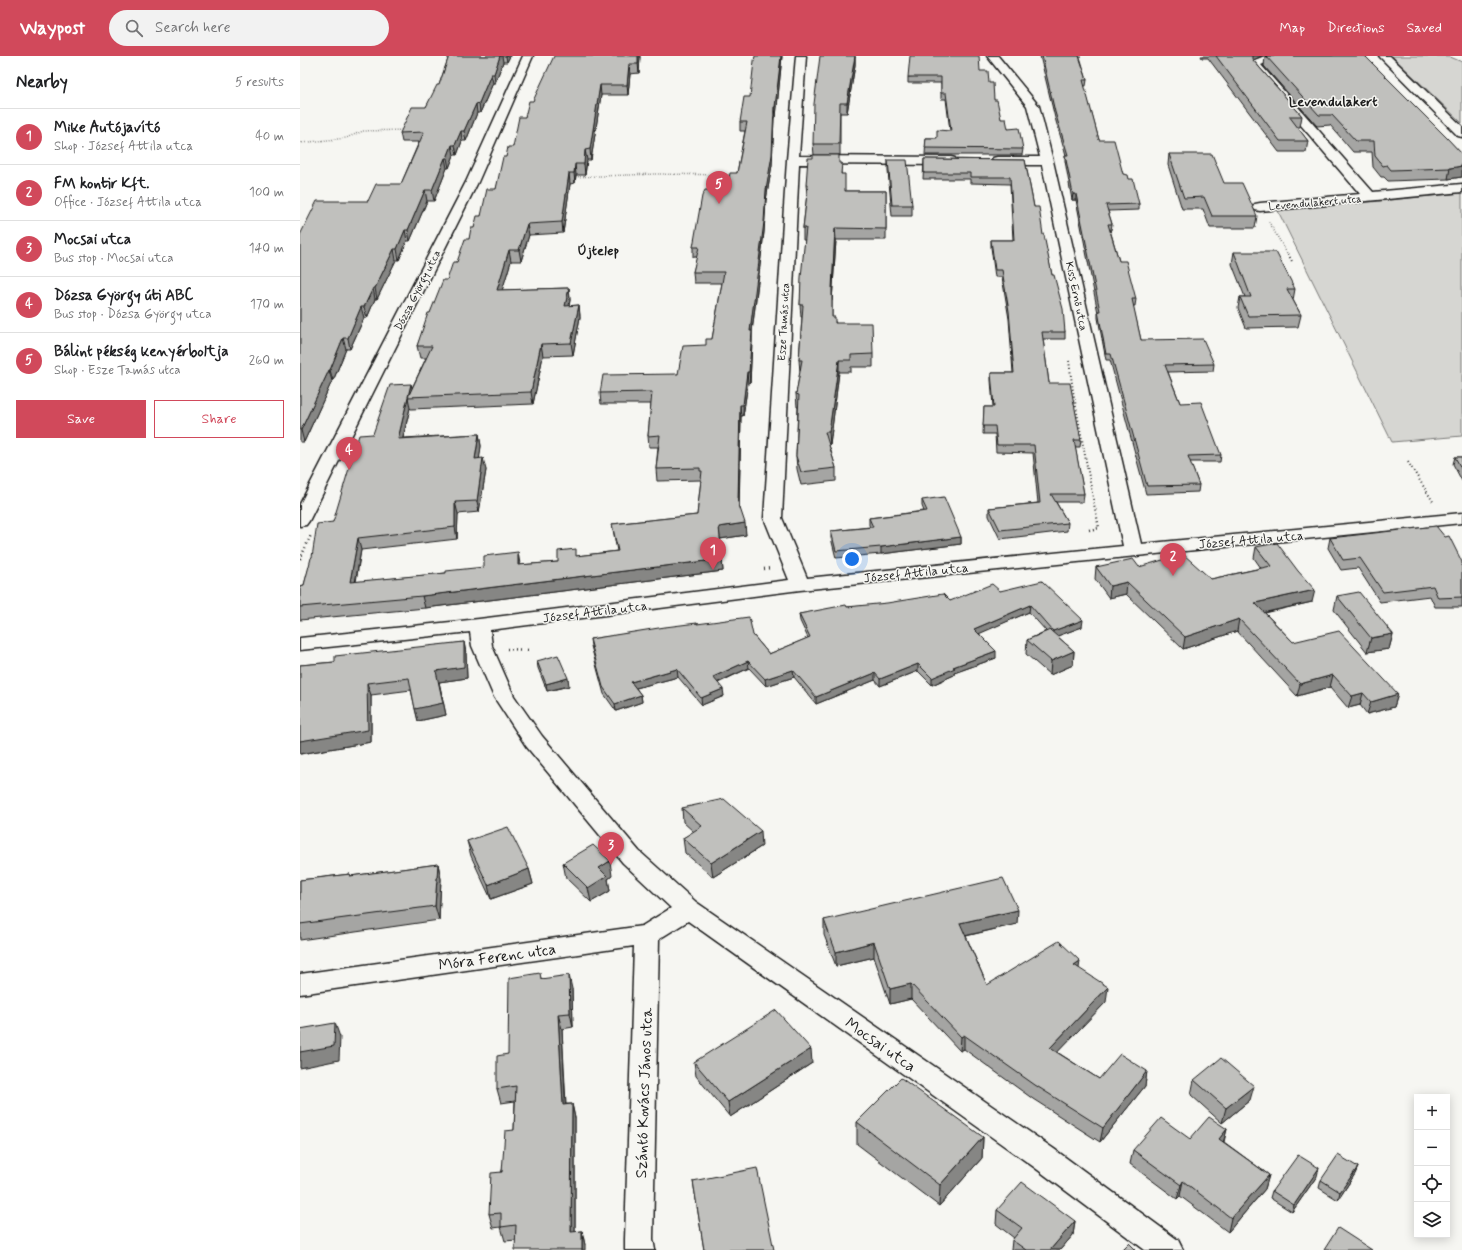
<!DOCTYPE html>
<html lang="en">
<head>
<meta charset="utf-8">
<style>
	:root { --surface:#fff; --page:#f2f2f2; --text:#202124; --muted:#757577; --line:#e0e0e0; --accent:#d1495b }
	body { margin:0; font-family:Mynerve,sans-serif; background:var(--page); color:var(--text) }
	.controls { position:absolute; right:12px; bottom:12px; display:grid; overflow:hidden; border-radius:0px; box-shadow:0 2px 10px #0003 }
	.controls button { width:36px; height:36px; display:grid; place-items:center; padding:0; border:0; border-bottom:1px solid var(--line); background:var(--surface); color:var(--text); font:20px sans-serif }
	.you { position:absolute; left:552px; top:503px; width:14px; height:14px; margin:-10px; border:3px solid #fff; border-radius:50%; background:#1a73e8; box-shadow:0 0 0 6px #1a73e833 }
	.badge { display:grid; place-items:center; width:26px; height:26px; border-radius:50%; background:var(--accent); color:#fff; font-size:13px; font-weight:700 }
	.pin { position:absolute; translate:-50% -33px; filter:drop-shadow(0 1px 2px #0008) }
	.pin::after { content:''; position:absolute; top:21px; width:14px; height:12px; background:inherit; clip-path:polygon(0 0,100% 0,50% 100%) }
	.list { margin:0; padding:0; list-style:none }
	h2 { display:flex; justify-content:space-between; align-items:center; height:52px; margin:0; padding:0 16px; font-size:17px }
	h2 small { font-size:13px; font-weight:400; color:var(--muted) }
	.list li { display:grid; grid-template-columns:26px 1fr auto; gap:12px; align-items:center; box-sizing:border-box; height:56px; padding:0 16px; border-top:1px solid var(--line) }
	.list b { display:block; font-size:15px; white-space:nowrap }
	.list p { margin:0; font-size:13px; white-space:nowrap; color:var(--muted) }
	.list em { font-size:13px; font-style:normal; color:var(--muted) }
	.actions { display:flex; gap:8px; padding:12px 16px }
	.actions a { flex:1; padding:9px 0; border:1px solid var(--accent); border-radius:0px; text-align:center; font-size:14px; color:var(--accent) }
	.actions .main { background:var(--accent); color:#fff }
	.icon { flex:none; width:22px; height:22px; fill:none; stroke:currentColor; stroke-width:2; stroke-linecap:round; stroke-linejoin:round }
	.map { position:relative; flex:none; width:1162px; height:1194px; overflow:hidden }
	header { display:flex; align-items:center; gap:24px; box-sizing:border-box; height:56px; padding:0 20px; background:var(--accent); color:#fff }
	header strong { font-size:19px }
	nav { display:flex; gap:22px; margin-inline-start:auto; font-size:14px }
	.search { width:280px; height:36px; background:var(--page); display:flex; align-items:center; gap:10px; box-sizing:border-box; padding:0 14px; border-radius:22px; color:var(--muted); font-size:15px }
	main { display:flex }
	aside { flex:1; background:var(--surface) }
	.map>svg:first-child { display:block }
	.green { fill:#d6d6d2; stroke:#797977 }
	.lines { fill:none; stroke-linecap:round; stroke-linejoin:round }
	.minor-casing { stroke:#1c1c1c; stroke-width:3 }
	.path-far2 { stroke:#1c1c1c; stroke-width:1.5; stroke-dasharray:0.5 2; stroke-linecap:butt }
	.path-far1 { stroke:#1c1c1c; stroke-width:2; stroke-dasharray:1 2.5; stroke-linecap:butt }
	.path { stroke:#1c1c1c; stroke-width:2.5; stroke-dasharray:1 3; stroke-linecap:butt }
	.minor { fill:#f6f6f2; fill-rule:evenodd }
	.wall { fill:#a5a5a3; stroke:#1c1c1c }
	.shaded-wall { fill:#868684; stroke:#1c1c1c }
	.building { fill:#c0c0bd; stroke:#1c1c1c }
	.labels { text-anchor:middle; stroke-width:3; stroke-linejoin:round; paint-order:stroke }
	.far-street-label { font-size:11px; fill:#1c1c1c; stroke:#f6f6f2 }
	.street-label { font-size:13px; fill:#1c1c1c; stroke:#f6f6f2 }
	.far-district-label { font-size:14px; font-weight:bold; fill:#1c1c1c; stroke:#f6f6f2 }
	.near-street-label { font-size:16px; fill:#1c1c1c; stroke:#f6f6f2 }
</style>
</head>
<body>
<header>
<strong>Waypost</strong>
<div class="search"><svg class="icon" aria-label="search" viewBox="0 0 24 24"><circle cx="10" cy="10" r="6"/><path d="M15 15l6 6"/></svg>Search here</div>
<nav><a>Map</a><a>Directions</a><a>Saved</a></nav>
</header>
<main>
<aside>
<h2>Nearby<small>5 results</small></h2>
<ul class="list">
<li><span class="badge">1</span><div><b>Mike Autójavító</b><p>Shop · József Attila utca</p></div><em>40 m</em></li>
<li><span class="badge">2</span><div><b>FM kontir Kft.</b><p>Office · József Attila utca</p></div><em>100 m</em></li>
<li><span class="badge">3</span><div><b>Mocsai utca</b><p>Bus stop · Mocsai utca</p></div><em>140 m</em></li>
<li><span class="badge">4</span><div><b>Dózsa György úti ABC</b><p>Bus stop · Dózsa György utca</p></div><em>170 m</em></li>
<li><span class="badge">5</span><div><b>Bálint pékség kenyérboltja</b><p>Shop · Esze Tamás utca</p></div><em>260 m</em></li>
</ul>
<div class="actions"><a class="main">Save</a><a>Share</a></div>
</aside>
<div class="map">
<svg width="1162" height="1194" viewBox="0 0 1162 1194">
	<rect width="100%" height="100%" fill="#f6f6f2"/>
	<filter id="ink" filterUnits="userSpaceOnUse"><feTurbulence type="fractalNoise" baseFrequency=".025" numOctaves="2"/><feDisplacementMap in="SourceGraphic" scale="8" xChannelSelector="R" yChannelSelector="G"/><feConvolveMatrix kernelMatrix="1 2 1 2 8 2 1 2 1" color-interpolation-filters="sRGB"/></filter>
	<g filter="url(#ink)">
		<g class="green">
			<path d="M1092 0H1148L1162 6V67Z"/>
			<path d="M1162 137V380L1092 386 978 155Z"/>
		</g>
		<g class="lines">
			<defs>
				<g id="minor">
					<path d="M223 0H233L178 126 9 465 6 469 0 470V448L166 126Z"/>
					<path d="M496 0H506L499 100 651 101 655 102 657 105 655 108 651 109 499 108 482 462 507 522 823 490 742 109H697L693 108 691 105 693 102 697 101H740L727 50 687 0H698L739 50 753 105 841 488 1162 457V467L500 534 190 574 192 590 214 640 242 680 339 795 396 846 754 1093 878 1184 883 1194H845L734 1111 388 865 359 883 353 1183 355 1194H325V1183L334 890 0 938V918L342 870 371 852 323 807 226 690 194 641 172 590 170 576 0 594V582L179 563 489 524 464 462 487 104Z"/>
					<path d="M965 0H1032L1027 3 968 6 961 9 1073 136 1162 128V136L960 155 955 154 953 151 955 148 960 147 1060 138 952 12 951 10 952 5Z"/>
					<path d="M1079 0H1090L1162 70V81L1158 80Z"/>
				</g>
			</defs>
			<use href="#minor" class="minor-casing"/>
			<g class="path-far2">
				<path d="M0 87 46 82 63 75 104 74"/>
				<path d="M273 121 355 118 432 119"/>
				<path d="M969 166 988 199"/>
			</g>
			<g class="path-far1">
				<path d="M988 198 993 207"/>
				<path d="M769 305 773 335 795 453"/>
				<path d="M1108 406 1134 447"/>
			</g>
			<g class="path">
				<path d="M789 474 799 472 795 452"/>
				<path d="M0 503 11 479"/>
				<path d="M464 513 471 512"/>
				<path d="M207 593 230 594"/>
			</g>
			<use href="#minor" class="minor"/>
		</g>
		<g class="wall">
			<path d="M149 0H210L207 6H203L195 27H193L180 57H177L166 85H162L157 99H154L149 112H147L134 145H127L110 185H107L99 204H96L77 243H75L67 262H64L50 293H46L33 325H32L4 386H0V179L101 128 119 86H102L100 77 126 51 139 29Z"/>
			<path d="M340 0 339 17 330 18 328 39H301L291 104H287L285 119H276L275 127 270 128 263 177 229 179 221 205H211L202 234 269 232 270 244 269 250 279 249 280 261 273 299 243 300 233 348 111 353 110 352 103 382 179 378 181 390 179 403 186 414 179 456 158 458 157 483 61 494 56 526 146 517 220 509 258 506 277 500 317 495 312 468 397 459 401 424 357 425 356 413 358 391H349L348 380 351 348H301L300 337 378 318 412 283 422 227H394L393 216 397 201H393V191L437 117 445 75H440V66L450 41 482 0 476 61H474L472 109 466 144 464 176 452 276V285L450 327H448L443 360H441L439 449 446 479 420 483 423 515 125 552 0 564V530L4 529 12 501 33 466 73 378 112 332 126 302H120L117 290 130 257 169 183 174 172 196 133 206 101 213 91 225 61 233 45Z"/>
			<path d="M555 0V9L547 57H540V99H514L513 88Z"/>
			<path d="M740 0H780V1L787 24 786 30H784L799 84 823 118 829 123 839 148V154L808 155 812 168 811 174H810L819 205 836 243 835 250H833L841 284 914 308 913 315 868 316 880 347 921 399 920 406H890L899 429 898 436 846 438 810 304H806L798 262V257L776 144H772L765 105V99H766L755 62Z"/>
			<path d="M901 0H962L953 4 1002 60 1000 71H997L1008 85 1006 96H979L908 2H902Z"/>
			<path d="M965 0H1065L1162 98V121L1148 123 1088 125 1084 121H1081L1073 111 1072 96H1053L1030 69 1017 70 964 10Z"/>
			<path d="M680 15 689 27 694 44 701 63 723 93 722 99H625L626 82H637L650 75 646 43H641V27H608V21Z"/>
			<path d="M869 98 924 127 957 160 955 172H910L903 153H882L868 109Z"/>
			<path d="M624 103 725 104 734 151 743 179 765 276V283H743L749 327 781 384 780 391H775L784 438 783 446H756L768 467 767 475 700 483 689 460V452L738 447 733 397 696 396 695 378H683L684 351H693L691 324V317H713L709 263 702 221H695L691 191V184H713L710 128 670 127V123H623Z"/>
			<path d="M588 104 612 149V160H592L588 115Z"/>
			<path d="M539 107 545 135H586V184H536L532 245V261L536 267 573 298V311H551V316H539L530 389H529L536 412V425L501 429 497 413 496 400 498 351H497L496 338 500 316 499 304 502 261H501L500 249 505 184H503V172L507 138 506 129Z"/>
			<path d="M934 196 995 233 993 244 1001 259 998 271 946 272 938 252 940 241H945L932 208Z"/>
			<path d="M1155 401H1162V425L1153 408Z"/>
			<path d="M622 444 661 481V488L581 498 536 502 531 482V475L570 471 569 469V462L624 455 622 450Z"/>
			<path d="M1030 482 1162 506V551H1135L1130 540 1080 546 1058 512 1041 514 1028 492Z"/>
			<path d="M956 491 1012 546 965 557 993 586 1098 638 1094 651 1067 658 1060 649 1048 652 1030 631 997 640 937 575 883 593 826 538 809 542 795 523 796 511H839L911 523 961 512 954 502Z"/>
			<path d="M700 535 782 571 757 580 774 595 773 609 750 619 726 598 727 584 746 575 729 556 679 577 696 602 654 617V619L632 629 618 615 580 630 575 624 516 648 494 621 466 630 449 612 418 627 424 640 402 649 378 621 336 632 341 639 342 646 316 655 304 638 291 590 290 583 397 568 453 579 469 598 508 582 500 565 499 558 547 551 650 545Z"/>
			<path d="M1037 540 1093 578 1089 593 1067 596 1034 554Z"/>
			<path d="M164 586 166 598 167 622 139 626 146 659 118 665 111 634 71 639V686L0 698V609L35 606Z"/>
			<path d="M237 605 269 630 247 635 238 612Z"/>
			<path d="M382 752 462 790 413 821 385 797 383 782 394 776 383 766Z"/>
			<path d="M167 785 229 813 233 828 191 843 171 800Z"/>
			<path d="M263 807 312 820 308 823 310 835 291 846 266 822Z"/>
			<path d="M138 808 141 823 139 864 0 884V824L50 818 51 820Z"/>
			<path d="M524 864 717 868 666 880 687 929 779 913 806 946 757 996 799 1023 847 1015 845 1030 800 1086 733 1043 664 993 660 995 611 943 590 948 574 901 536 910 524 879Z"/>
			<path d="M241 922 272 933 273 971 262 973 266 1048H272L275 1062V1176L282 1175 285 1189 216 1184 205 1185 201 1171 193 1172 189 1158 214 1074 215 1045 201 1047 197 1033 208 998Z"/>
			<path d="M394 1006 512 1007 430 1061 396 1020Z"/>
			<path d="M894 1024 950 1044 922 1067 891 1039Z"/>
			<path d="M557 1066 683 1081 682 1102 639 1150 557 1088Z"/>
			<path d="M927 1073 924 1086 969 1119 965 1133 928 1176 880 1140 877 1143 830 1108 833 1094 890 1083Z"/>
			<path d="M1058 1111 1055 1118 1038 1144 1019 1132 1021 1124Z"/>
			<path d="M1017 1120 992 1156 970 1142 972 1135Z"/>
			<path d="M393 1125 474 1194H404Z"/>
			<path d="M697 1154 775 1165 773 1179 760 1194H711L712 1184 714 1182 696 1168Z"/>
		</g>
		<g class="shaded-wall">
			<path d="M200 0H202L203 6 195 27 194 18Z"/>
			<path d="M206 0H210L207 6Z"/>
			<path d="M338 0H340L339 17 338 8Z"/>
			<path d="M481 0H482L476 61 475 51Z"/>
			<path d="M555 0V9L547 57V47Z"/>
			<path d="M951 0H962L951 5Z"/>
			<path d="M329 8 330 18 328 39 327 29Z"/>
			<path d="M191 18 193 27 180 57 179 47Z"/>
			<path d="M300 29 301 39 291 104 290 93Z"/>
			<path d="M176 48 177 57 166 85 164 75Z"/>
			<path d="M474 51V61L472 109 466 144 464 176 452 275V285L450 327 449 316 450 275 466 134Z"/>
			<path d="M161 75 162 85 157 99 155 89Z"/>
			<path d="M152 89 154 99 149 112 147 102Z"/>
			<path d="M285 94 287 104 285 119 284 108Z"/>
			<path d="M145 102 147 112 134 145 132 134Z"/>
			<path d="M275 108 276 119 275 127 274 117Z"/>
			<path d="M1162 110V121L1148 123 1150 112Z"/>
			<path d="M269 117 270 128 263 177 262 166Z"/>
			<path d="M125 134 127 145 110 185 108 174Z"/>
			<path d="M773 138H776V144H772Z"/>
			<path d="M227 168 229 179 221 205 219 194Z"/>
			<path d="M535 172 536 184 532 245V233Z"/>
			<path d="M105 174 107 185 99 204 97 193Z"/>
			<path d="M94 193 96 204 77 243 75 232Z"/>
			<path d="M209 194 211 205 199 245 197 234Z"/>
			<path d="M73 232 75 243 67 262 64 251Z"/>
			<path d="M269 232 270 244 267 261 265 250Z"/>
			<path d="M279 249 280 261 273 299 271 287Z"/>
			<path d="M61 251 64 262 50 293 48 282Z"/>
			<path d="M43 282 46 293 33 325 30 314Z"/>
			<path d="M241 288 243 300 233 348 231 336Z"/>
			<path d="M539 304V316L530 389 529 376Z"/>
			<path d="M29 314 32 325 4 386 1 374Z"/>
			<path d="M447 316 448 327 443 360V349Z"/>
			<path d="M111 328 114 339 108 341Z"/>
			<path d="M108 341 110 352 100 394 98 383Z"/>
			<path d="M440 349 441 360 439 458 438 446Z"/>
			<path d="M179 378 181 390 178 414 175 403Z"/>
			<path d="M183 402 186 414 179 456 177 445Z"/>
			<path d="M155 446 158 458 157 483 155 471Z"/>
			<path d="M445 467 446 479 420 483 419 471Z"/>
			<path d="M661 481V488L581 498V491Z"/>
			<path d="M58 482 61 494 53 538 50 526Z"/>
			<path d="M218 496 220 508V521L218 509Z"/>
			<path d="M422 503 423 515 125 552 122 540Z"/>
			<path d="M827 526 826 538 809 542 810 530Z"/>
			<path d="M1015 534 1012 546 953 559 955 547Z"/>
			<path d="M730 549 729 556 674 580V573Z"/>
			<path d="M939 563 937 575 883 593 885 581Z"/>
			<path d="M783 564 782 571 752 582 753 575Z"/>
			<path d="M1093 578 1089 593 1067 596 1071 582Z"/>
			<path d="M164 586 166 598 167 622 139 626 146 659 118 665 115 653 136 615Z"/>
			<path d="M696 595V602L654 617V619L632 629V622L653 611Z"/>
			<path d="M774 595 773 609 750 619 751 605Z"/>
			<path d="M448 605 449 612 414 628 413 621Z"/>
			<path d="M618 608V615L580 630V623Z"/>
			<path d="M377 613 378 621 332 633 331 626Z"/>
			<path d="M493 614 494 621 466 630 465 623Z"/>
			<path d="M575 617V624L516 648V641Z"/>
			<path d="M1033 619 1030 631 997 640 1000 628Z"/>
			<path d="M268 622 269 630 247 635 246 628Z"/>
			<path d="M67 627 71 639V686L0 698V685Z"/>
			<path d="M423 633 424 640 402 649 401 642Z"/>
			<path d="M1063 637 1060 649 1048 652 1052 640Z"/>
			<path d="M1098 638 1094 651 1067 658 1071 646Z"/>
			<path d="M341 639 342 646 316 655 315 648Z"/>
			<path d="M461 775 462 790 413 821 411 807Z"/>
			<path d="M310 805 312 820 308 823 310 835 291 846 288 832 299 812Z"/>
			<path d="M138 808 141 823 139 864 135 850Z"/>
			<path d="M229 813 233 828 191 843 188 829Z"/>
			<path d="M718 854 717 868 660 881V867Z"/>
			<path d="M574 886V901L536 910V896Z"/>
			<path d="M780 905 778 920 774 909Z"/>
			<path d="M269 919 272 933 273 971 270 957Z"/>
			<path d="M611 928V943L590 948V933Z"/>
			<path d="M808 931 806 946 748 1006 750 992Z"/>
			<path d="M258 958 262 973 266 1063 263 1049Z"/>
			<path d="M35 967 40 981 39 1004 0 1012V996Z"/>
			<path d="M664 979V993L660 995 661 981Z"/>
			<path d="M511 993 512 1007 430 1061 428 1046Z"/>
			<path d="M847 1015 845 1030 800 1086 803 1072Z"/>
			<path d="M954 1030 950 1044 922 1067 926 1052Z"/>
			<path d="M272 1048 275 1062V1190L271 1176Z"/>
			<path d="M927 1073 923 1087 919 1083Z"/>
			<path d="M683 1081 682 1102 639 1150 640 1129Z"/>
			<path d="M1058 1111 1055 1118 1038 1144 1040 1136Z"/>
			<path d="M1019 1112 1017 1120 992 1156 994 1149Z"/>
			<path d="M969 1119 965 1133 928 1176 931 1162Z"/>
			<path d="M883 1125 880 1140 877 1143 881 1129Z"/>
			<path d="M775 1165 773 1179 760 1194H750Z"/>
			<path d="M282 1175 285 1189V1194H282Z"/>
		</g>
		<g class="building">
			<path d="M149 0H200L194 18H191L179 47 176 48 164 75H161L155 89H152L147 102H145L132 134H125L108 174H105L97 193H94L75 232H73L64 251H61L48 282H43L30 314H29L1 374H0V179L17 145H68L76 128H101L124 76 100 77 112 51H126L137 29H139Z"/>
			<path d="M254 0H338V8H329L327 29H300L290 93 285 94 284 108H275L274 117H269L262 166 227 168 219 194H209L197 234 269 232 265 250 279 249 271 287 241 288 231 336 108 341 132 290H117L128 257H130L143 224H147L153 206H157L165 183H169L171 172H174L177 160H181L187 133H196L203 101H206L208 91H213L219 61H225L229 45H233Z"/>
			<path d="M455 0H481L475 51H474L472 99 466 134 464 166 450 275H452L449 316H447L443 349H440L438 446 445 467 419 471 422 503 122 540 0 551V530L4 529 11 502 12 501 17 468 33 466 59 379 73 378 90 329 111 328 98 383 179 378 175 403 183 402 177 445 155 446V471L58 482 50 526 146 517V515L184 511V500L218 496V509L258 506V495L276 493V500L318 495 312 468 397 459 402 415H400V412L356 413 360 379 348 380 352 336 300 337 303 319 378 318 383 290 406 289V283H412L424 216H393L399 191H393L402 140 405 134H427L430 117H437L447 66H440L444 41H450L454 5Z"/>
			<path d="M520 0H555L547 47H540L539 88H513L514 48Z"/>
			<path d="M610 0H679L680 15H688L689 27H693L694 44H697L701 63H706L708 73 719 72 723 93 625 92 626 82H637V74L651 75 646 37H641V21H608Z"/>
			<path d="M742 0H779L787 24H783L799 84H814L823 118 828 119 829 123H833L839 148 806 149 812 168H808L819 205H826L836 243H832L841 284 903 283 914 308 865 309 880 347 901 346 921 399 888 400 899 429 847 430 811 298H806L798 255H800L776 138H773L765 99H768L755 56Z"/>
			<path d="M916 0H952V3L1002 60H989L1008 85H980Z"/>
			<path d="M966 0H1065L1147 82 1162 98V110L1150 112 1091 114 1087 109 1083 110 1075 100 1074 85H1056L1032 59H1019Z"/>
			<path d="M869 98H912L924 127H942L957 160H912L904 141 884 142Z"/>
			<path d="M513 99H539V107H542L541 118H545V135H586V173L535 172 532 233V261H535V267H572L573 298 551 299V304H539L529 376H525L536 412 501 416 496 400 499 339 496 338 502 304H499L503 249H500L501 221 506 172H503L508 129H506L508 102H513Z"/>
			<path d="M624 103 725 104 734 151H739L743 179H744L752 219H754L763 253 765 276H742L749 327H770L781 384H774L784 438H751L768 467 700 474 689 452 740 447 734 389H697L695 370H683L684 351H694L691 317H714L709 255 702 214H695L691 184H714L710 121H670V117H624Z"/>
			<path d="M588 104H607L612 149H592Z"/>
			<path d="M934 196H976L995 233H987L1001 259 948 260 940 241H951Z"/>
			<path d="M1155 401H1162V414Z"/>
			<path d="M644 441 661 481 581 491 536 495 531 475 573 471 569 462 627 455 622 444Z"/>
			<path d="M1136 470 1145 481 1149 480 1162 506V541L1138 542 1133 530 1083 536 1060 502 1043 504 1030 482Z"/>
			<path d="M977 487 998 515 1015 534 955 547 993 586 1039 575 1098 638 1071 646 1063 637 1052 640 1033 619 1000 628 939 563 885 581 827 526 810 530 796 511 833 503 839 511 883 498 911 523 971 510 956 491Z"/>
			<path d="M742 525 783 564 753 575 730 549 674 573 696 595 653 611 655 612 632 622 618 608 580 623 575 617 516 641 493 614 465 623 448 605 413 621 423 633 401 642 377 613 331 626 341 639 315 648 303 631 290 583 365 571 397 567V568L449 561 453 579 469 598 510 581 499 558 546 549 547 551 587 547 643 538 650 545 692 528 700 535Z"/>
			<path d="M1059 536 1093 578 1071 582 1037 540Z"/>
			<path d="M750 574 774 595 751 605 727 584Z"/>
			<path d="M164 586V611L136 615 143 647 115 653 109 622 67 627 68 674 0 685V609L35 606V600Z"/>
			<path d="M258 599 268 622 246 628 237 605Z"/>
			<path d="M424 743 461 775 411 807 383 782 402 770 382 752Z"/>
			<path d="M208 771 229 813 188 829 167 785Z"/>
			<path d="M293 789 310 805 299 812 307 820 288 832 263 807Z"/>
			<path d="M138 808 135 850 0 868V824L50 818V820Z"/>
			<path d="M703 822 718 854 660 867 687 929 759 885 780 905 774 909 808 931 750 992 799 1023 820 998 847 1015 803 1072 735 1029 664 979 661 981 611 928 590 933 574 886 536 896 524 864Z"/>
			<path d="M240 917 241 923 269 919 270 957 258 958 263 1049 272 1048 271 1176 282 1175V1194H215L216 1169 201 1171V1157L189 1158 191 1117 202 1116 205 1075 214 1074 216 1030 197 1033V1000L208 998 209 922Z"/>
			<path d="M476 954 511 993 428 1046 394 1006Z"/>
			<path d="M35 967 34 990 0 996V973Z"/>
			<path d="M921 1002 954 1030 926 1052 894 1024Z"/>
			<path d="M601 1022 683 1081 640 1129 557 1066Z"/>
			<path d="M909 1061 927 1073 919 1083 969 1119 931 1162 883 1125 881 1129 833 1094 861 1062 890 1083Z"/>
			<path d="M998 1099 1019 1112 994 1149 972 1135Z"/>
			<path d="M1038 1099 1058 1111 1040 1136 1021 1124Z"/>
			<path d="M457 1112 474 1194H404L393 1125Z"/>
			<path d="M722 1126 775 1165 750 1194H726L712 1184 722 1172 697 1154Z"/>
			<path d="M1038 1172 1072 1194H1024Z"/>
			<path d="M829 1187 836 1194H822Z"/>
		</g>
	</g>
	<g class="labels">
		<g class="far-street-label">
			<text transform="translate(1015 146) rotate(-5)" y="4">Levendulakert utca</text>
			<text transform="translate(117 234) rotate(-63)" y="4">Dózsa György utca</text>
			<text transform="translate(777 240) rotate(78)" y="4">Kiss Ernő utca</text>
			<text transform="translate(483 266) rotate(-87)" y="4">Esze Tamás utca</text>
		</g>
		<g class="street-label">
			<text transform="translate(951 483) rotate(-5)" y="5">József Attila utca</text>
			<text transform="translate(616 516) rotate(-6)" y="5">József Attila utca</text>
			<text transform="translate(295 555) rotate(-7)" y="5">József Attila utca</text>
		</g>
		<g class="far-district-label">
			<text x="1033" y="50">Levendulakert</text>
			<text x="298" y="199">Újtelep</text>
		</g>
		<g class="near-street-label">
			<text transform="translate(197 900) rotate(-8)" y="6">Móra Ferenc utca</text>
			<text transform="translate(581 988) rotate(35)" y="6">Mocsai utca</text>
			<text transform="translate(343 1037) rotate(-88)" y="6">Szántó Kovács János utca</text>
		</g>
	</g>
</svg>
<div class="controls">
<button>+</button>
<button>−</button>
<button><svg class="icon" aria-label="locate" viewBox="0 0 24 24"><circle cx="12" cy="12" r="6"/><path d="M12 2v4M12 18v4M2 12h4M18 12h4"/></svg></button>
<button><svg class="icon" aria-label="layers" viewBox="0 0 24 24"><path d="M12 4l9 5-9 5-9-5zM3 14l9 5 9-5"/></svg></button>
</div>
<div class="you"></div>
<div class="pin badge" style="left:413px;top:514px">1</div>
<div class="pin badge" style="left:873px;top:520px">2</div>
<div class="pin badge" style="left:311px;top:809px">3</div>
<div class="pin badge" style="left:49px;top:414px">4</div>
<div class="pin badge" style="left:419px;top:148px">5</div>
</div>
</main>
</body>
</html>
